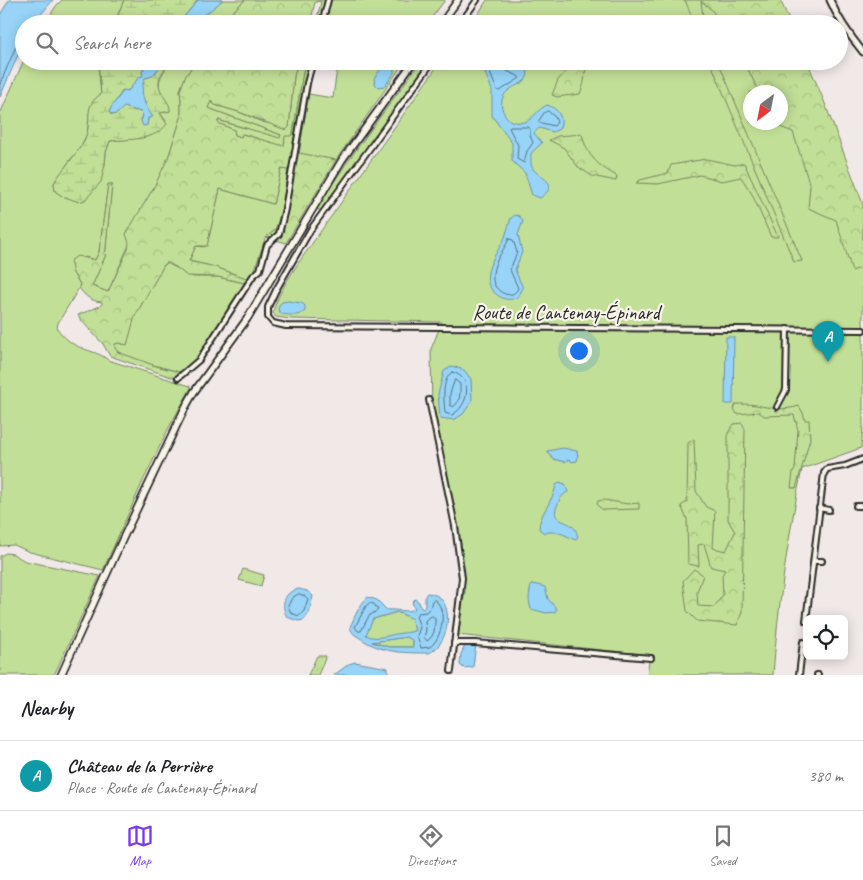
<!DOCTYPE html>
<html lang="en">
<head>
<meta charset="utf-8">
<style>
	:root { --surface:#fff; --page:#f6f6f6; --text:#202124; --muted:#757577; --line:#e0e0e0; --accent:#7c3aed }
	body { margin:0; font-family:Caveat,sans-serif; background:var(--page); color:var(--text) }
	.controls { position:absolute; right:15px; bottom:15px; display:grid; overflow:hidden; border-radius:8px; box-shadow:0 2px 12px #0003 }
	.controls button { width:45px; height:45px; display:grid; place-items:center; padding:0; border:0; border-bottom:1px solid var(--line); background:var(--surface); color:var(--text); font:25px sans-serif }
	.compass { position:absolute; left:743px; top:85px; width:45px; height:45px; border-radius:50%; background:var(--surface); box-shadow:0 2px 12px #0003; rotate:212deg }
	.you { position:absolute; left:578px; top:350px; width:18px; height:18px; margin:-12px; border:4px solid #fff; border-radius:50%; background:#1a73e8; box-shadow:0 0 0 8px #1a73e833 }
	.badge { display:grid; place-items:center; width:32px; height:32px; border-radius:50%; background:var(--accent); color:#fff; font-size:16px; font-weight:700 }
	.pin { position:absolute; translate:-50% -41px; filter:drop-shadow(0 1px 2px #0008) }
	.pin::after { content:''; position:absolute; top:26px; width:18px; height:15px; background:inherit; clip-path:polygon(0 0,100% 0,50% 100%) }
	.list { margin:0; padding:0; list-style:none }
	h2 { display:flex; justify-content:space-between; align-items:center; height:65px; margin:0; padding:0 20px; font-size:21px }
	h2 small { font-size:16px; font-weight:400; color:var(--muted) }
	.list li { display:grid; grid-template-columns:32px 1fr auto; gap:15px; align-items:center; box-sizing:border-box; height:70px; padding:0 20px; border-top:1px solid var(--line) }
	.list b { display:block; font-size:19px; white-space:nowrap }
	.list p { margin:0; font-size:16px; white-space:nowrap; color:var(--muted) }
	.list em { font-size:16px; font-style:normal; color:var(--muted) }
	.icon { flex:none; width:28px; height:28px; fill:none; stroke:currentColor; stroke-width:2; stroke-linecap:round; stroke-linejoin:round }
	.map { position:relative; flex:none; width:863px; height:675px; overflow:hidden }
	.search { position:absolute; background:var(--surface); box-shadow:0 2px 12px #0003; left:15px; right:15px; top:15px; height:55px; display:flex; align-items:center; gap:12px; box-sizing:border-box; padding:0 18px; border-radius:28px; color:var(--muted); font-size:19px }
	.sheet { height:135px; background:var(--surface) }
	nav { display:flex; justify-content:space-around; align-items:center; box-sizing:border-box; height:70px; border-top:1px solid var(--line); background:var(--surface); font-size:14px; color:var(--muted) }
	nav a { display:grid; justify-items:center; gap:2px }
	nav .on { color:var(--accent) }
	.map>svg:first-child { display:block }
	.grass { fill:#c2df97; stroke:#768561; fill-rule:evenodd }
	.forest { fill:url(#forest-crowns); stroke:#768561 }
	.wetland { fill:url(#wetland-marsh); stroke:#768561 }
	.water { fill:#97d4f8; stroke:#6c90a6; fill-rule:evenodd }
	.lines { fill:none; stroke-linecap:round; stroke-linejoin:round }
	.shore { stroke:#566f7d; stroke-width:1 }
	.minor-casing { stroke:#2b2b2b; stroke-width:8 }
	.tertiary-casing { stroke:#2b2b2b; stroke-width:9 }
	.secondary-casing { stroke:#2b2b2b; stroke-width:9 }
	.minor { stroke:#f7f3e8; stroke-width:4 }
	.tertiary { stroke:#f7f3e8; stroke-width:5 }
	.secondary { stroke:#f7f3e8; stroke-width:5.5 }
	.labels { text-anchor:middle; stroke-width:4.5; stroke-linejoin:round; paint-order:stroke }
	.street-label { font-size:20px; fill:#2b2b2b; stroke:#f7f3e8 }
</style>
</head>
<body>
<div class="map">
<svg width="863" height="675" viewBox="0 0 863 675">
	<defs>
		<pattern id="forest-crowns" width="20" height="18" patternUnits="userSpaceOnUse" patternTransform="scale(1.25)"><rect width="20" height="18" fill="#c2df97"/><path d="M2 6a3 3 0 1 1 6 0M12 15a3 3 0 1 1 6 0" fill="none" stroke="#a7c082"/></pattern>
		<pattern id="wetland-marsh" width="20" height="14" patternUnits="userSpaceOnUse" patternTransform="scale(1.25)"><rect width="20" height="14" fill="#c2df97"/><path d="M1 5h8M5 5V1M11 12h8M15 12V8" fill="none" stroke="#a7c082"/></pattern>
	</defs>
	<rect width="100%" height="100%" fill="#f1e8e8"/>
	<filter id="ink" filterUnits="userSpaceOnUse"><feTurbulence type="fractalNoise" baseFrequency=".02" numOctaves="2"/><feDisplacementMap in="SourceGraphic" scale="10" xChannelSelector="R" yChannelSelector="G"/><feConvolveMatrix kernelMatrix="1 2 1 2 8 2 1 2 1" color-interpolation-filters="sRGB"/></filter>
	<g filter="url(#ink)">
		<g class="grass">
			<path d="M62 0H124L117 17 111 24H45L56 6Z"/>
			<path d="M198 0H245L230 14 222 24H174Z"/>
			<path d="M331 0H445L427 24H325Z"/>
			<path d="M487 0H770L786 24H472Z"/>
			<path d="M24 60V61H98L101 95 90 108 87 134 79 150 70 160 54 183 55 191 62 196 85 200 105 164 106 152 110 141 131 139 166 121 160 113 170 111C158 86 153 85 171 61H196L185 77 180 90 181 100V118L168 158 108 292 92 286 105 257 112 184 108 185 99 252 95 260 85 257 73 273 80 284 79 288 58 323 57 328C63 337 72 345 82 348 91 352 100 353 108 360L190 386 191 388 168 429 143 481 103 570 30 552 14 545 0 546V114Z"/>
			<path d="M298 61H305L293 133 284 147 243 134 241 137 235 135 234 130 218 123V120L241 127 281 135 208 108 210 101 215 105 239 112 262 122 289 127 294 76Z"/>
			<path d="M338 61H405L336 160 299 154 308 94 333 98Z"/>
			<path d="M421 61H428L388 120 321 211 317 209 319 205 345 165Z"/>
			<path d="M449 61H801L863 230V429L861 448 802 469C788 537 778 605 773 675H647L650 655 457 635 465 592 461 544 432 413 431 349 442 322 291 319 276 317 273 313C278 288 308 250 323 228 361 174 400 120 438 65L444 69ZM750 92H780V122H750Z"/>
			<path d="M281 169 288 170C286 182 281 223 274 231 271 235 267 235 265 239L254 272 250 274 248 279 215 267 189 261 196 246 204 247 207 245 220 189 273 204Z"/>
			<path d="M167 263 193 277H218L245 283 246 285 200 356 185 370 179 372C166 368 126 359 117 351 114 348 115 348 114 344L119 343 123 345 135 316 164 265Z"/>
			<path d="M6 553 13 554 25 561 100 576 54 675H0V556Z"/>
			<path d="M243 569 264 575 261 586 239 580Z"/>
			<path d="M397 612 411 618 415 630 411 632C397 635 379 642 365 635L373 619Z"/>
			<path d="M407 637 413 640V647H389L372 642Z"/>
		</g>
		<g class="forest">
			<path d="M245 0H327L321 24H316L321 1 315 2 311 20 308 24H222L230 14Z"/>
			<path d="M685 0H780L791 24H720L712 10 701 1 704 24H695Z"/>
			<path d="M196 61H298L294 76 289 127 286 130 239 112 215 105 211 101 208 108 281 135 280 138 218 120V123L234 130 235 135 241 137 242 134 284 146 285 136H291L293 133 305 61H311L307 80 311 81 299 153 336 160 286 243 266 237C268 235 271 234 273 232 281 224 286 182 288 170L281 169 273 204 220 189 207 246H196L189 261 215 267 246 278 248 279 246 285 245 283 218 277 187 276 176 267 167 263 164 265 135 316 127 345 119 343 115 344V348L118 352 156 366 179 372 174 377H171L110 356 103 344 80 319 78 315 100 306 102 304V302C91 301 86 297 79 288L80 284 73 273 70 261 77 256 95 260 99 252 108 184H112L105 257 92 286 108 292 128 249 129 243 126 234 154 187 168 158 181 118V100L180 91 185 77Z"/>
			<path d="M573 61H589C589 66 586 68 585 73 584 83 584 84 580 94L557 97 552 95 558 80 570 67Z"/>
			<path d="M710 61H718L802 261 794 262Z"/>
			<path d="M744 61H807L824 101 863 204V267L852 271 836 220 808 208 810 186 793 132 775 125 774 123 780 122V92H759Z"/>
			<path d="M582 134C587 156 597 165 617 176L616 181 592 176 578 167 564 148 549 140 558 136Z"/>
			<path d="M706 159 735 165 744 163 778 237H771L752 194 741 177 722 181 700 175 658 184 636 183 640 180 668 173 671 165Z"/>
			<path d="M736 404C742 404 749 404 756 405 770 408 784 411 799 406L803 413 805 420H809L810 439 796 488H791L793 472 795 469 798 430 794 415 764 416 759 412 737 414 734 409Z"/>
			<path d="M742 423 745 429 742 612 737 625 697 621 687 611 683 581 694 569 703 575 697 592 698 606 714 607 723 595 722 575 725 570 711 567 704 544 698 545 699 566 688 564 687 519 681 506 687 502 688 443 694 439 696 491 706 507 715 511 713 548 726 551 735 532 728 520V433L734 424Z"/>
			<path d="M604 500 628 504 639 503V509L603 510 597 505 598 501Z"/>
			<path d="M317 656H326L318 675H308Z"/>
		</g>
		<g class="wetland">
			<path d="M124 0H198L183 18 174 24H111L117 17Z"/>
			<path d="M98 61H148L142 72 144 76 127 91 123 90 110 110V114L113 115 118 113 124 106 141 112 143 116 141 119 147 125 148 118 152 116C148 111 141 97 141 91 141 87 144 82 145 78L152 76 165 61H171C158 77 154 82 166 100 169 104 170 106 170 111L160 113 167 124C155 141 129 139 110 141L106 152 105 164 101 182 85 200 79 202 62 196 55 191 54 183C63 167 83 149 87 133 91 117 84 105 101 94Z"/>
		</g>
		<g class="water">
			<path d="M9 0H53L33 24H24V41L0 97V15Z"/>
			<path d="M198 0H223L195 23 186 21 187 24H174L183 18Z"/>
			<path d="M148 61H165L152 76 145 78C139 91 144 106 153 117L148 118 147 125 143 126 141 121 143 116 141 112 124 107 118 113 113 115 109 112 112 106 124 90 128 91 139 77 143 76 142 72Z"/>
			<path d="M480 61H508L511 68 517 70 521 67 527 68C531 83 518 83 509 90 497 99 501 114 511 121 533 127 531 113 547 105 558 108 565 119 559 129L553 132 539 128 534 133 542 143 531 153C531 159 530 164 533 169 540 178 562 183 540 198L532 195 525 173 512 161V143L492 116V90Z"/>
			<path d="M387 64 394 69V73L385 86 378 87 375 84 374 78 384 65Z"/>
			<path d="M515 215 519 216 523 221 518 235 522 252 515 270 523 288 518 297C510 301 503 300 496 294 475 278 498 253 505 237 507 231 509 224 511 218Z"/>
			<path d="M288 301 302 303 305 306V311C299 317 289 315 281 314L278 310 279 305 282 302Z"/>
			<path d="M726 337H734L733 404H725Z"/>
			<path d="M452 366 464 370 471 379 472 401 463 414 454 420 440 418 438 394 444 371Z"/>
			<path d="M563 448 577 451 578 457 577 461 572 462 569 459 565 462 553 459 547 451Z"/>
			<path d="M560 482 565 484 568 492C563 494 560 498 558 504 548 523 569 519 575 529 576 530 577 535 578 537L575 540C563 534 557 530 544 533L539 529C539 514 553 502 556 485Z"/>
			<path d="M533 584 545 587 548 599 557 609 555 612 546 613 531 609C528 601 529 594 531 585Z"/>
			<path d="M299 589 307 591 313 596 309 613 304 620 298 621 287 617C280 605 284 591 299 589Z"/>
			<path d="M427 593C457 594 451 644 429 653 404 653 381 653 360 638 355 635 352 634 350 627 355 616 359 605 368 597L377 600 387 610C396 609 407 613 415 609L412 602 415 599 419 602 421 608 423 609 425 606V596ZM397 612 411 618 415 630C410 633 408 632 403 633 390 634 378 641 366 635L373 619ZM407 637 413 641V647H389L372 642Z"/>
			<path d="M466 644H476L473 667 464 668 460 665 461 654Z"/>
			<path d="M355 662 388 668V675H334L349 664Z"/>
		</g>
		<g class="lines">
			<g class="shore">
				<path d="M485 61 497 90 500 91 520 78 518 76 507 71 503 61"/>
				<path d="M0 84 17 44 24 41"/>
				<path d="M548 111 555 117 557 122 554 126 538 122 544 113Z"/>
				<path d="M510 127H527L530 129V135L533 143 527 151 524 163 517 159 518 145 510 130Z"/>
				<path d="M509 239 513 240 517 252 510 270 518 288C512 302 494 291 493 280 491 264 503 252 509 239Z"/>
				<path d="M452 372C474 377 469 406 452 415L445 413C444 401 441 380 452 372Z"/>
				<path d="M455 380 460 384C460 393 461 402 453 407L450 405V394Z"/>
				<path d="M299 594 305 596 308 599 304 611 299 616 291 613 288 606 292 598Z"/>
				<path d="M435 600C448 610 442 638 430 647L421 648 417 636 420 627 416 616 418 613 426 612 430 608 432 601Z"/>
				<path d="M370 603 374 604 378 610 369 616 361 631H358L355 627 366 606Z"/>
				<path d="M432 616 435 618C435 627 435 636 427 641L424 637 426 630 425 621Z"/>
			</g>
			<defs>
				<g id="minor">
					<path d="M322 24 328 0"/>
					<path d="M460 24 477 0"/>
					<path d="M433 61 311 229 276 290 268 307V317L273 323 286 326 863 330"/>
					<path d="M178 378 199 360 253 276 260 270 267 245 279 234 285 209 307 83 313 61"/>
					<path d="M429 400 455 526 462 578 451 671"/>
					<path d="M777 407 786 390 787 329"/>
					<path d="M856 506H863"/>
					<path d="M819 508 829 510"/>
					<path d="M814 561H822"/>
					<path d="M806 621 824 473 827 469 845 466 863 459"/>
					<path d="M454 643H475L651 658"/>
					<path d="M799 675 803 642"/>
					<path d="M817 675H818"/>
				</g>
				<path id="tertiary" d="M830 0C838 19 850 36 863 52"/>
				<g id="secondary">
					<path d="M441 24 458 0"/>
					<path d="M61 675 124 536 185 408 194 392 247 319 342 160 414 61"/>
				</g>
			</defs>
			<use href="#minor" class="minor-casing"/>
			<use href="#tertiary" class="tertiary-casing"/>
			<use href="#secondary" class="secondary-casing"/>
			<use href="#minor" class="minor"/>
			<use href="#tertiary" class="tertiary"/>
			<use href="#secondary" class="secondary"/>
		</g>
	</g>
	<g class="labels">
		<g class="street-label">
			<text x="566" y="319">Route de Cantenay-Épinard</text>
		</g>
	</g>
</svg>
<div class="controls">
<button><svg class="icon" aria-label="locate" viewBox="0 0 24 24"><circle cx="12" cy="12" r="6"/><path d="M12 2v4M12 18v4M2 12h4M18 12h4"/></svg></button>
</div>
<svg class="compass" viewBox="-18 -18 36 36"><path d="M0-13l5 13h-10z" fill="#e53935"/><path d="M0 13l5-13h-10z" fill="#757577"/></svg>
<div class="you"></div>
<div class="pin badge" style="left:828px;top:362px;background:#0f9aa8">A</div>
<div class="search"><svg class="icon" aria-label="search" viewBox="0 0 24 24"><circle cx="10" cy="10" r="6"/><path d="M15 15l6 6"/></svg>Search here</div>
</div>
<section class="sheet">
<h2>Nearby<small></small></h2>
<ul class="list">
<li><span class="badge" style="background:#0f9aa8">A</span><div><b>Château de la Perrière</b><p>Place · Route de Cantenay-Épinard</p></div><em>380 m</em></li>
</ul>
</section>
<nav>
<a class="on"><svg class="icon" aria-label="map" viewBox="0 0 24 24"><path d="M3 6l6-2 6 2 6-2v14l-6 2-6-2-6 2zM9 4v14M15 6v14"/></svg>Map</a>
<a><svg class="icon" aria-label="directions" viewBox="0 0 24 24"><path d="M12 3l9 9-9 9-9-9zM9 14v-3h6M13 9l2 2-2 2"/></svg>Directions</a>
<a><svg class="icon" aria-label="saved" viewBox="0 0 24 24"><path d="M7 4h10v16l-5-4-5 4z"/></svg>Saved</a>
</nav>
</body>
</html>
